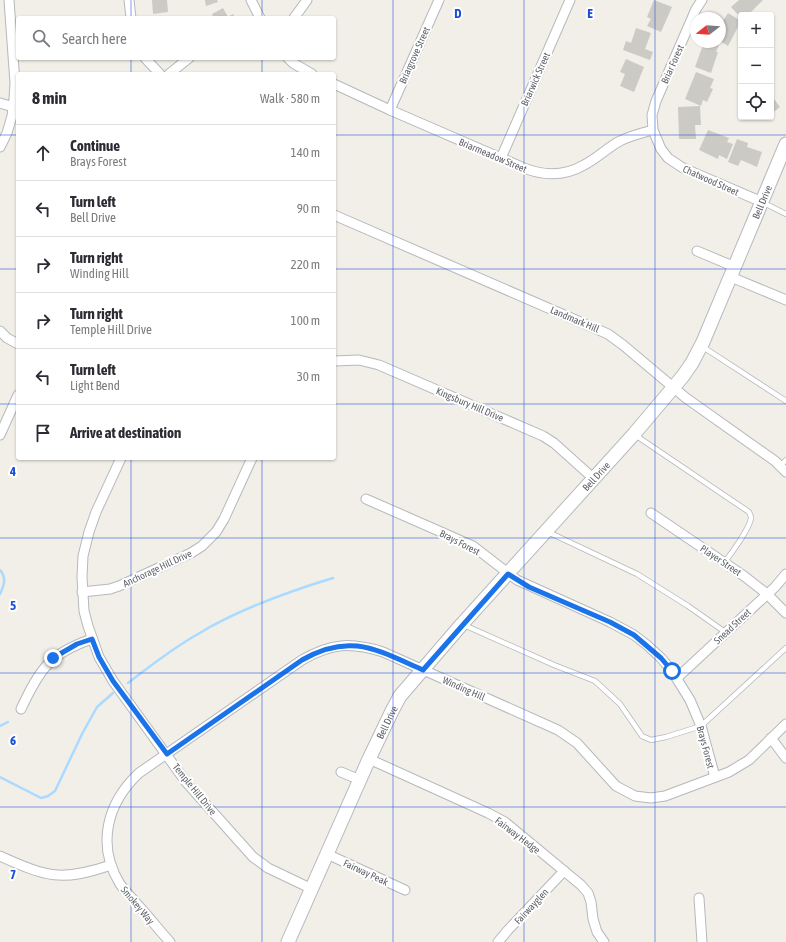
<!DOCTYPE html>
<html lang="en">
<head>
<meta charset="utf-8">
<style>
	:root { --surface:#fff; --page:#f2f2f3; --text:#2b2b33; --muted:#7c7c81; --line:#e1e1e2 }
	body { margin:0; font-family:"Asap Condensed",sans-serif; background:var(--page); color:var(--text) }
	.controls { position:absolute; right:12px; top:12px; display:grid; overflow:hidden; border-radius:4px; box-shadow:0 1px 3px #0004 }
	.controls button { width:36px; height:36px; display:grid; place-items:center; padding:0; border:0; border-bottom:1px solid var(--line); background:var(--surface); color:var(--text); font:20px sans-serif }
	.compass { position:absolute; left:690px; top:12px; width:36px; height:36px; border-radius:50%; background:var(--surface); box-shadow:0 1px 3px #0004; rotate:253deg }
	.stop { position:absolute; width:12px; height:12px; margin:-9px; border:3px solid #1a73e8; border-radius:50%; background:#fff }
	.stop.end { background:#1a73e8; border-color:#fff; box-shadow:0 1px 4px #0008 }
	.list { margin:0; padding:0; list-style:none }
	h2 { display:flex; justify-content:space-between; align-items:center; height:52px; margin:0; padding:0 16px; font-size:17px }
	h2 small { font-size:13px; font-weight:400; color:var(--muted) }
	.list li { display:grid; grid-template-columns:26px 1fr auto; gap:12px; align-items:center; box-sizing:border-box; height:56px; padding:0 16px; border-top:1px solid var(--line) }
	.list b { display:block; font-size:15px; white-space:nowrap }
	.list p { margin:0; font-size:13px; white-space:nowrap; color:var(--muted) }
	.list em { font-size:13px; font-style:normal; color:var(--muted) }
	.icon { flex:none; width:22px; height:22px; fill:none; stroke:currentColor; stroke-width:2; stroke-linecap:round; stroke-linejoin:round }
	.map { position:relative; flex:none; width:786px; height:942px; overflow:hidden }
	.search { position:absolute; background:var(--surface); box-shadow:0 1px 3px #0004; left:16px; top:16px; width:320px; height:44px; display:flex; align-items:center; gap:10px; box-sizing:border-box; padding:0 14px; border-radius:4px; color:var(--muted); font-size:15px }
	.panel { position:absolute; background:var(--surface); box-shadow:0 1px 3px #0004; left:16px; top:72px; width:320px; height:388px; border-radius:4px }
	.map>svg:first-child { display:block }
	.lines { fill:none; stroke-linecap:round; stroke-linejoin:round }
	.stream { stroke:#aadaff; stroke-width:2.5 }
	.building { fill:#cccac5 }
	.lane-casing { stroke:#b5b8bc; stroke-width:6 }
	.street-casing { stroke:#b5b8bc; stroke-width:11 }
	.secondary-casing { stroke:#b6babf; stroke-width:15 }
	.lane { stroke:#fff; stroke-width:4.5 }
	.street { stroke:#fff; stroke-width:9 }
	.secondary { stroke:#fff; stroke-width:13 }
	.route { stroke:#1a73e8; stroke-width:5 }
	.grid { fill:none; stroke:#1d4ed8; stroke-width:1; stroke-opacity:0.55 }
	.labels { text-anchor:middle; stroke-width:4; stroke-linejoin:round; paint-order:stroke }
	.street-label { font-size:10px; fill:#5f6368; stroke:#fff }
	.grid-label { font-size:13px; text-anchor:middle; font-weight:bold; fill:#1d4ed8; stroke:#fff; stroke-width:4; stroke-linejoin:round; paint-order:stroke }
</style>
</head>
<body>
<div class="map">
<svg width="786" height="942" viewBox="0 0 786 942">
	<rect width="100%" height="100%" fill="#f1efe8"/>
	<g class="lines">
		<g class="stream">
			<path d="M0 570C7 578 4 585 0 594"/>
			<path d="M128 683C150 666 173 648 198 634 239 609 287 592 333 578"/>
			<path d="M0 726 8 722"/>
			<path d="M0 777 41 798 48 796 55 791 82 734 97 707 113 693"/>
		</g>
	</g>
	<g class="building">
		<path d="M152 0H167L168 12 153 14Z"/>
		<path d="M205 0H217L218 2 206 6Z"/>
		<path d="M654 0 672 7 661 32 647 26 651 19 647 17Z"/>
		<path d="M739 0H763L748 15H741V18L731 7Z"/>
		<path d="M223 8 228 17 233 14 235 18H214L212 14Z"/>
		<path d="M728 13 741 21 728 46 720 41V26Z"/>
		<path d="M636 28 651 33 645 49 653 52 650 60 623 50 626 41 631 43Z"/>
		<path d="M704 42H710L719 45 716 52H718L711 73 695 67Z"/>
		<path d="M626 59 644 67 634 92 620 86 625 74 620 72Z"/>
		<path d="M696 72 714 79 710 88 713 89 707 102 703 100 701 106 685 99Z"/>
		<path d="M774 99 780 107 771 114V102Z"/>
		<path d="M700 106 701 125H695L696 139H679L678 107Z"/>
		<path d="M708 130 729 138 727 142 733 144 727 159 719 155 718 159 699 150Z"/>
		<path d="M737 139 748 143 747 147 762 152 757 167 741 160 738 166 728 162Z"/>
	</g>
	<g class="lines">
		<defs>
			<g id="lane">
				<path d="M762 202 786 214"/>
				<path d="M703 347 786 401"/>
				<path d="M635 435 749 512C750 514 751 516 751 518 750 528 731 554 724 563"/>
				<path d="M780 466 786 460"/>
				<path d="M548 532 637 574 688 606 725 632"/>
				<path d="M464 625 554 665 595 681 620 704 642 736 651 740 666 737 701 726 786 648"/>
			</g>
			<g id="street">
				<path d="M129 0 131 18"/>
				<path d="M251 0 260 18"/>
				<path d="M702 0 696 9 656 101 652 115 653 130 661 149 668 158 683 168 762 202"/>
				<path d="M294 18 307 0"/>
				<path d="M145 58 160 74"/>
				<path d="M288 58 293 63 312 74"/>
				<path d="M169 74 189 58"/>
				<path d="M334 84 390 110 524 168C544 176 565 176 584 165 596 159 606 149 618 142 629 136 641 133 653 130"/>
				<path d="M0 103 13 107"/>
				<path d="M390 110 439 0"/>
				<path d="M0 147 7 133 12 116 14 99 15 83 9 0"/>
				<path d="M501 158 570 0"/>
				<path d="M334 215 608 334 623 345 686 398 775 461 786 472"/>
				<path d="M697 251 735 267"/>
				<path d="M731 277 786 300"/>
				<path d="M0 331 7 338 18 344"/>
				<path d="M334 361 359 360 379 365 543 436 554 443 593 478"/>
				<path d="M0 435 18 395"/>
				<path d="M121 458 96 512 89 532 83 556 82 577 84 611 88 626 99 657 113 681 186 782 253 857 268 868 312 889"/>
				<path d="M366 499 473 546 517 580 610 622 634 635 647 645 661 658 672 671 690 700 701 726 715 777"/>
				<path d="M651 513 744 576 767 594 786 613"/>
				<path d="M82 592 110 589 119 586 191 553 202 546 216 532 224 519 252 458"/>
				<path d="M677 678 775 587 786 574"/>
				<path d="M21 709C39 670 50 653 92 639"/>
				<path d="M771 738 786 758"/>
				<path d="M369 759 488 813 505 822 581 885 588 893 591 902 593 919 597 932 604 942"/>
				<path d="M341 772 360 780"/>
				<path d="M327 854 405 890"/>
				<path d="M0 856C47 877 61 882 111 865"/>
				<path d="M699 898 702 942"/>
				<path d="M170 942C159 930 149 917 138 905 132 898 125 891 120 884 96 845 107 803 139 773L302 660C331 643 351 642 383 652L558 730 577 743 616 786 635 796 651 798 665 796 729 772 749 760 786 724"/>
				<path d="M498 942 508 930 564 871"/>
			</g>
			<g id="secondary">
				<path id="s1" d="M288 942 369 759 392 711 400 696 462 624 634 434 683 376 692 363 703 342 786 144"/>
			</g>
		</defs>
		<use href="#lane" class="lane-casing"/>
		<use href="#street" class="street-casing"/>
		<use href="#secondary" class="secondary-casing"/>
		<use href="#lane" class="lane"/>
		<use href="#street" class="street"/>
		<use href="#secondary" class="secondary"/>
	</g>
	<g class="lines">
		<path class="route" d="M53 658 77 644 92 639 99 657 113 681 167 754 302 660C350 632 377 650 423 670L508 574 529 587 610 622 634 635 661 658 672 671"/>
	</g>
	<path class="grid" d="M131 0V18M262 0V18M393 0V942M524 0V942M655 0V942M131 58V74M262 58V74M0 135H18M334 135H786M0 269H18M334 269H786M0 404H18M334 404H786M131 458V942M262 458V942M0 538H786M0 673H786M0 807H786"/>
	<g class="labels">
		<g class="street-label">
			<text transform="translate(414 55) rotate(-66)" y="4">Briargrove Street</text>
			<text transform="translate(672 64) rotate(-66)" y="4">Briar Forest</text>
			<text transform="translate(535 79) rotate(-66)" y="4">Briarwick Street</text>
			<text transform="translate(493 155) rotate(23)" y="4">Briarmeadow Street</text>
			<text transform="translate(711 180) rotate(24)" y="4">Chatwood Street</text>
			<text dy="4" stroke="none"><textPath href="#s1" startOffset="889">Bell Drive</textPath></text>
			<text transform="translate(575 319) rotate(23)" y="4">Landmark Hill</text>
			<text transform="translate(470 404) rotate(23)" y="4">Kingsbury Hill Drive</text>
			<text dy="4" stroke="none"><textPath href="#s1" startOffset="565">Bell Drive</textPath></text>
			<text transform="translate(460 542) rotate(27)" y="4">Brays Forest</text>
			<text transform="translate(721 560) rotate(34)" y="4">Player Street</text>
			<text transform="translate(157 568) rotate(-25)" y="4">Anchorage Hill Drive</text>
			<text transform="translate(732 626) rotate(-43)" y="4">Snead Street</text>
			<text transform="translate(464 688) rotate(24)" y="4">Winding Hill</text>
			<text dy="4" stroke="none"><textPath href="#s1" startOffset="241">Bell Drive</textPath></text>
			<text transform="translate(706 747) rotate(75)" y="4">Brays Forest</text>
			<text transform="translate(195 789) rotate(51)" y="4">Temple Hill Drive</text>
			<text transform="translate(518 835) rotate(37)" y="4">Fairway Hedge</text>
			<text transform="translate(366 872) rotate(25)" y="4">Fairway Peak</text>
			<text transform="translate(138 905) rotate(50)" y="4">Smokey Way</text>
			<text transform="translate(531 906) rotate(-47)" y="4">Fairwayglen</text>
		</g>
	</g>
	<g class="grid-label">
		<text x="458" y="18">D</text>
		<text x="590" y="18">E</text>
		<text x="13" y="476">4</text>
		<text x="13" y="610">5</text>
		<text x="13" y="745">6</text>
		<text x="13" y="879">7</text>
	</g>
</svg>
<div class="controls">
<button>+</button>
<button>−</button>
<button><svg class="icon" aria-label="locate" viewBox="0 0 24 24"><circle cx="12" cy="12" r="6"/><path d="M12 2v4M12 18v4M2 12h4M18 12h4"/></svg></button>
</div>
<svg class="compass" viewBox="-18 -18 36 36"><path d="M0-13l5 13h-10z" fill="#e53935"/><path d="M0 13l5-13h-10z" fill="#7c7c81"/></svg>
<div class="stop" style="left:672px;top:671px"></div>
<div class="stop end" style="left:53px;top:658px"></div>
<div class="search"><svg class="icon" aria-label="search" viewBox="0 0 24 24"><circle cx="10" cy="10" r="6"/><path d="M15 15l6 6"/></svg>Search here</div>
<section class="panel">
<h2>8 min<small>Walk · 580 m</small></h2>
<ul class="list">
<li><svg class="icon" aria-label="ahead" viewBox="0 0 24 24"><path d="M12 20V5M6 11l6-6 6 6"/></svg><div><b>Continue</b><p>Brays Forest</p></div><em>140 m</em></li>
<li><svg class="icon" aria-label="left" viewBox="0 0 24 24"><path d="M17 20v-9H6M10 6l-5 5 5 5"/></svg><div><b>Turn left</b><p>Bell Drive</p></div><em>90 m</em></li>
<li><svg class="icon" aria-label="right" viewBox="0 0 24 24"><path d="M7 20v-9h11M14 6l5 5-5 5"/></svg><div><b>Turn right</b><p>Winding Hill</p></div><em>220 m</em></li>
<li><svg class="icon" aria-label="right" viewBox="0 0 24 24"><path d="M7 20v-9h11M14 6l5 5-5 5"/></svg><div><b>Turn right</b><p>Temple Hill Drive</p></div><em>100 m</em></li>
<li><svg class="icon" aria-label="left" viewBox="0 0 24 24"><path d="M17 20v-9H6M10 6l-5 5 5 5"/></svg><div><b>Turn left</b><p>Light Bend</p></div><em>30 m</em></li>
<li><svg class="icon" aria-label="arrive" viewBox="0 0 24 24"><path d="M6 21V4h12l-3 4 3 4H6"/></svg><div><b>Arrive at destination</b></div></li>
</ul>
</section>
</div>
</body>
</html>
